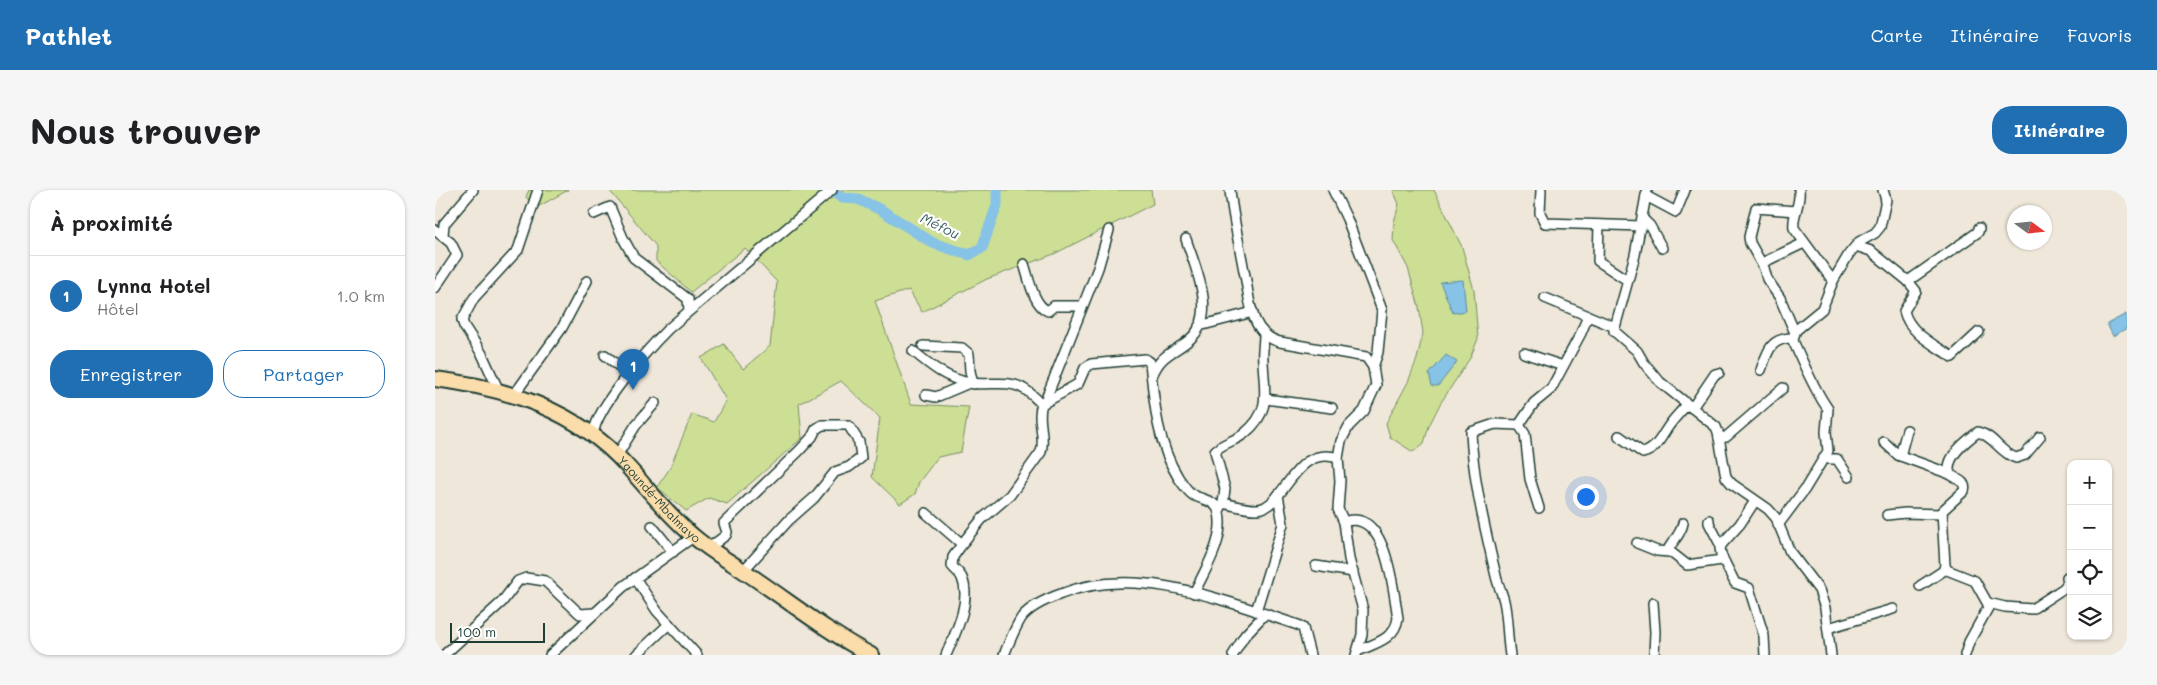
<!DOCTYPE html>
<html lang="fr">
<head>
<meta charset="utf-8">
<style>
	:root { --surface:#fff; --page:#f6f6f6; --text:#202124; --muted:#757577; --line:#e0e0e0; --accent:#1f6fb2 }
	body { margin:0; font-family:Mali,sans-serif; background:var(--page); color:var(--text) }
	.controls { position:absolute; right:15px; bottom:15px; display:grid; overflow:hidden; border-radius:10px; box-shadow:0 1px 4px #0004 }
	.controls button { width:45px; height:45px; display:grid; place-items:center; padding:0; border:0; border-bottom:1px solid var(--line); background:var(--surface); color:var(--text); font:25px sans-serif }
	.compass { position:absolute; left:1572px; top:15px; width:45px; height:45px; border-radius:50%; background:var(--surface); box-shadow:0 1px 4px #0004; rotate:105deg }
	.scale { position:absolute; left:15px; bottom:12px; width:95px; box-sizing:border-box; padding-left:5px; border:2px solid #1f3d34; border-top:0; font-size:14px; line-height:18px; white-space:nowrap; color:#1f3d34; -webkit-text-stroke:4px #fff; paint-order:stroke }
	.you { position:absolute; left:1150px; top:306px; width:18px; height:18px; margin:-12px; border:4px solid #fff; border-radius:50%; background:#1a73e8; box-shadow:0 0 0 8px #1a73e833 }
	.badge { display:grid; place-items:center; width:32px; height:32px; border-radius:50%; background:var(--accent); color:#fff; font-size:16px; font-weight:700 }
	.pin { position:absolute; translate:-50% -41px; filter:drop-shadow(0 1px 2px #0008) }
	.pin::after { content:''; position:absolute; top:26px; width:18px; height:15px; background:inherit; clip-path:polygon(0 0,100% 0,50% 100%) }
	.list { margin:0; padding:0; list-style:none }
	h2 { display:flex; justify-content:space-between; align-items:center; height:65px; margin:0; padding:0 20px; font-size:21px }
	h2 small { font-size:16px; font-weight:400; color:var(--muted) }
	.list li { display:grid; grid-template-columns:32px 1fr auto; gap:15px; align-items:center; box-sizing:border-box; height:80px; padding:0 20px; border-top:1px solid var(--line) }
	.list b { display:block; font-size:19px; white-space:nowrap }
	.list p { margin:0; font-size:16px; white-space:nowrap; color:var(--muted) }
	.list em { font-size:16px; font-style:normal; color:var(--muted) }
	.actions { display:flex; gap:10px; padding:15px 20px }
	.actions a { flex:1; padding:11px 0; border:1px solid var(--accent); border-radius:20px; text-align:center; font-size:18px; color:var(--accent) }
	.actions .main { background:var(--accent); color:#fff }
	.icon { flex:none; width:28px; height:28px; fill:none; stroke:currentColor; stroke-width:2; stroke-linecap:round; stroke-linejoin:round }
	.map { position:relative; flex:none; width:1692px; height:465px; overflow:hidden; border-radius:20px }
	header { display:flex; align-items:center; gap:30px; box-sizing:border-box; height:70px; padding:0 25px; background:var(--accent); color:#fff }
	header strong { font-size:24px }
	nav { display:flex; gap:28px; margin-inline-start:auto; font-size:18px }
	.intro { display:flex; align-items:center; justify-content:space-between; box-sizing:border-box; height:120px; padding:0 30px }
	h1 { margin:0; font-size:35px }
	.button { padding:12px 22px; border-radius:20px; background:var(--accent); color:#fff; font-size:18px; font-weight:700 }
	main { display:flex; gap:30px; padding:0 30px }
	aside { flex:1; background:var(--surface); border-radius:20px; box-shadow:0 1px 4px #0004 }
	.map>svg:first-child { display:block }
	.green { fill:#cddf94; stroke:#768e64 }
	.water { fill:#87c3e6; stroke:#5d8d9f }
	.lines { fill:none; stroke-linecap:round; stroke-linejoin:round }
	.river { stroke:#87c3e6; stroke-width:11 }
	.minor-casing { stroke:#1f3d34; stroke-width:12 }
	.highway-casing { stroke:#1f3d34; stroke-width:18 }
	.minor { stroke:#fff; stroke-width:9 }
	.highway { stroke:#fbddab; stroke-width:14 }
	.labels { text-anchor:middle; stroke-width:4.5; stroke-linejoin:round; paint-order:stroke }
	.street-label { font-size:12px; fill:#1f3d34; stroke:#fff }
	.water-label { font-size:14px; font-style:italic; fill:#395e60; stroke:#fff }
</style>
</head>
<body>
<header>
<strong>Pathlet</strong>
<nav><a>Carte</a><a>Itinéraire</a><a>Favoris</a></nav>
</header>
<div class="intro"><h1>Nous trouver</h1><a class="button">Itinéraire</a></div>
<main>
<aside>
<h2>À proximité<small></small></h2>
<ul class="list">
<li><span class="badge">1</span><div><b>Lynna Hotel</b><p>Hôtel</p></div><em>1.0 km</em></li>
</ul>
<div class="actions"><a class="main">Enregistrer</a><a>Partager</a></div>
</aside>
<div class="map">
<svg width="1692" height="465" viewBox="0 0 1692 465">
	<rect width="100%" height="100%" fill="#efe7d9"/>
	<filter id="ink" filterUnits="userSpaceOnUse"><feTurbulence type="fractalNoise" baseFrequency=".02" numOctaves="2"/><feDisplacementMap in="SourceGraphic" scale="10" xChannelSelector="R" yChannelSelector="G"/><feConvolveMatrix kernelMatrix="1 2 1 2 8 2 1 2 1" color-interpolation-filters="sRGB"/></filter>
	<g filter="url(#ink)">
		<g class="green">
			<path d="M94 0H133L101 18 91 7Z"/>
			<path d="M174 0H716L718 14 619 64 552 89 487 122 474 100 440 111 476 214 534 217 526 262 503 267 484 292 480 304 465 314 437 287 445 228 406 191 364 214 367 248 292 314 274 308 251 321 222 297 235 278 257 224 279 232 291 210 266 168 289 154 308 179 335 156 342 92 310 58 256 102 221 71V56Z"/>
			<path d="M958 0H999L1027 57 1039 100 1043 149 1035 168 1005 214 994 236 989 253 978 262 955 247 951 233 973 192 982 169 988 143 984 117 973 78 958 50 959 32 964 14Z"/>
		</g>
		<g class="water">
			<path d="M1028 90 1031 121 1018 123 1005 92Z"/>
			<path d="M1691 124 1692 138 1678 146 1672 134Z"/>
			<path d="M1011 165 1022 172 1003 196H997L994 184Z"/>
		</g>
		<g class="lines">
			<path class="river" d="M396 0 407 8 423 9 446 20 498 53 534 65 547 58 562 15V0"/>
			<defs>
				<g id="minor">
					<path d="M795 0C798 28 804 53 809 81 813 97 813 114 820 130 825 141 833 149 845 152L931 167 938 177 941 195 929 221 914 236 906 251 903 268 905 291 903 319 909 332 914 369 928 420 927 445 921 465"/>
					<path d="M898 0 912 29 947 120 943 162 938 177"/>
					<path d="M1106 0 1105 23 1110 33 1207 36"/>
					<path d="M1212 0 1200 65 1179 141 1202 161 1209 173 1225 192 1281 237 1283 242 1291 287 1297 294 1333 319 1341 328 1355 362 1384 400 1390 418 1396 465"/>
					<path d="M1364 0C1366 14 1357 25 1359 38L1398 91"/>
					<path d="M1211 6 1241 22 1250 0"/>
					<path d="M159 24 175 17 188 48 199 68 253 109 254 120"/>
					<path d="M1208 29 1215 36 1227 58"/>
					<path d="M1164 35 1163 71 1192 90"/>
					<path d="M0 40 16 53 22 65 0 98"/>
					<path d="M8 45 9 34 38 0"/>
					<path d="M1421 56 1436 61 1473 91 1543 42 1544 38"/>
					<path d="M1327 73 1369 53"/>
					<path d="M589 74C594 88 598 115 613 121L619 116H647"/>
					<path d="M1473 91 1481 101 1469 121C1474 143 1500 155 1517 167L1544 142"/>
					<path d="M1110 108 1180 137"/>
					<path d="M764 136 818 122"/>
					<path d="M1360 143 1345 108 1332 89 1329 78 1315 53 1314 47 1321 18 1361 21"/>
					<path d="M488 156 527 158 534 164 535 181 538 194"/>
					<path d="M478 161C496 176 512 189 535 193 553 196 573 189 589 199 595 202 601 209 607 214"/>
					<path d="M1089 163 1128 176"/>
					<path d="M170 165 194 184"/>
					<path d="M1326 180C1333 161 1335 148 1358 148"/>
					<path d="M717 186C726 164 737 164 754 150 784 126 760 78 751 49"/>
					<path d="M63 199 47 164 29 136 27 130 39 108 83 60 103 0"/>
					<path d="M79 205 127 138 152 91"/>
					<path d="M491 205 501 207 534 193"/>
					<path d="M831 209 897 218"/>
					<path d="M610 211 663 78 674 40"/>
					<path d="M1257 218 1280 184 1284 183"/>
					<path d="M1084 235 1090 244 1095 289 1104 318"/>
					<path d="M158 246C160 218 212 160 233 139L397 0"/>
					<path d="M1184 246 1208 263C1223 259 1227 244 1236 233 1241 226 1247 221 1252 214"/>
					<path d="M1284 248 1291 247 1348 198"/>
					<path d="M1449 252 1463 265 1515 284"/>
					<path d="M1465 266 1472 240"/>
					<path d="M181 267 201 235 220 213"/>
					<path d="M1389 269H1402L1414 287"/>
					<path d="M788 313C798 315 813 320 823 319 851 316 859 254 903 268"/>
					<path d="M784 321 788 313 790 299 780 261C787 253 801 251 810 243 837 221 829 201 828 171 827 162 829 153 829 144"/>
					<path d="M491 323 527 354"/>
					<path d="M1452 325 1470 323 1507 324"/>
					<path d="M1274 330V333L1286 356"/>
					<path d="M909 332C952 317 958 400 963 428 960 449 941 453 923 461"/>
					<path d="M1248 333C1246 345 1238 350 1233 360L1252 375 1287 370 1285 358 1287 354 1305 334 1320 311"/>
					<path d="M1343 335 1370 299 1393 261 1391 242 1393 219C1378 198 1369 174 1358 151L1360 141 1387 119 1398 91 1414 64 1424 52 1440 43 1445 37 1451 10 1448 0"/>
					<path d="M217 336 238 362"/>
					<path d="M1202 353 1222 361 1235 362"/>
					<path d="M274 358 291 345 292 342 289 333 363 262 377 247 381 239 387 235H409"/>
					<path d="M1287 367 1300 393 1314 398 1329 446 1330 465"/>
					<path d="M881 376 918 382"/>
					<path d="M308 381 354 330 379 308 400 282 414 277 426 268 424 252 414 236"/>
					<path d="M200 388 222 421 262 465"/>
					<path d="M1485 396 1508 381 1510 376"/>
					<path d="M1218 413 1220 442 1219 465"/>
					<path d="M1553 413 1570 417 1597 419 1629 398 1633 392 1632 387"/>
					<path d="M821 421 848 334 843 305"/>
					<path d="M1393 438 1458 419"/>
					<path d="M9 465 67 412 83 391 91 388 110 391 145 424 159 423"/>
					<path d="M115 465 188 397 258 347"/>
					<path d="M201 465 234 434"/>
					<path d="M511 465C520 444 537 411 527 388 525 383 520 380 517 376L518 367 530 350 547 329 575 305 606 262C611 246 601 229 607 214L643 194 650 178 656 174 710 169 715 172C719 211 722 253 743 287 747 293 752 301 758 305 767 310 782 310 784 323 790 349 770 380 759 403"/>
					<path d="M569 465C573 455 581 436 587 427 596 416 612 409 626 404 703 374 789 411 863 435L868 438 875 465"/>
					<path d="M798 465 810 445 830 424"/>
					<path d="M1075 465C1072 447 1073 429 1069 411 1067 403 1063 395 1061 386 1050 338 1038 291 1036 242L1060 234 1084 235 1099 213 1116 199 1146 143 1153 126"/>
					<path d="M1530 465 1534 452 1554 416 1540 391 1512 380 1510 376 1507 321 1529 301C1532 292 1522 289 1515 284 1509 268 1531 251 1543 242 1559 246 1565 263 1581 268L1590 265 1605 247"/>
				</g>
				<g id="highway">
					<path id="s1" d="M0 189C72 198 142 220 192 276 214 300 232 324 257 345 276 362 301 375 322 390 360 416 396 444 436 465"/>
				</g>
			</defs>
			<use href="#minor" class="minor-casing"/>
			<use href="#highway" class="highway-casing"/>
			<use href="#minor" class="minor"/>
			<use href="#highway" class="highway"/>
		</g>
	</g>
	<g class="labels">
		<g class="street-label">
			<text dy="4" stroke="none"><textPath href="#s1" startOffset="262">Yaoundé-Mbalmayo</textPath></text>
		</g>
		<g class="water-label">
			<text transform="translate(505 36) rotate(26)" y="5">Méfou</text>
		</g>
	</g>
</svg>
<div class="controls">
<button>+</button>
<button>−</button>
<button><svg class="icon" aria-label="locate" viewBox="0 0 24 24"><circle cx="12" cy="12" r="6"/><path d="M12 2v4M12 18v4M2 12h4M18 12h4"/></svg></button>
<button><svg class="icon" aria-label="layers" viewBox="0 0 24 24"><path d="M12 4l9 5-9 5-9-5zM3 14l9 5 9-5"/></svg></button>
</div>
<svg class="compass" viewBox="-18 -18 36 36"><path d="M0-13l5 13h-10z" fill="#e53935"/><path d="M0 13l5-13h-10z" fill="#757577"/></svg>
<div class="scale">100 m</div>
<div class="you"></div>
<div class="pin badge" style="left:198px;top:200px">1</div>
</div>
</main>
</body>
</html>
